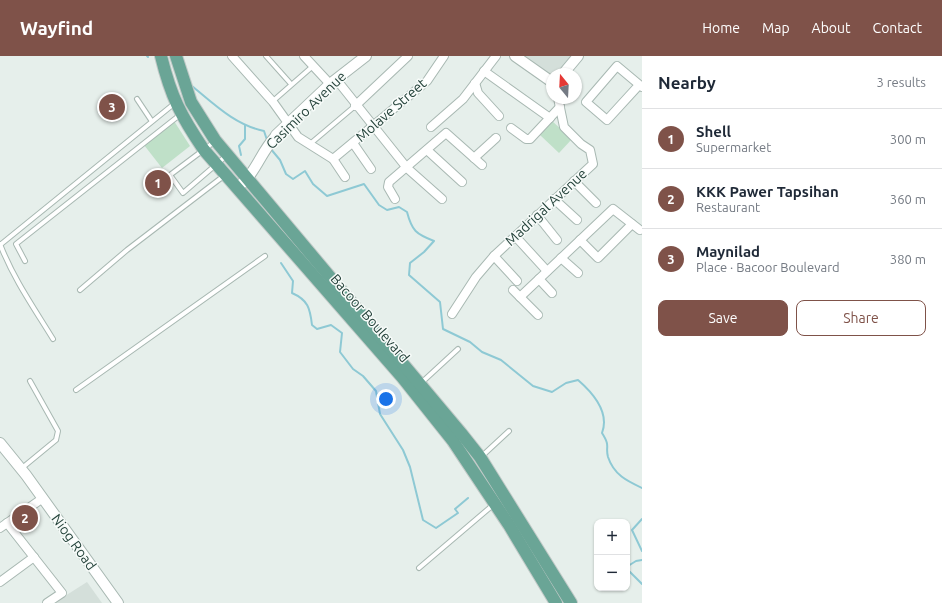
<!DOCTYPE html>
<html lang="en">
<head>
<meta charset="utf-8">
<style>
	:root { --surface:#fff; --page:#f6f6f7; --text:#1f2937; --muted:#747a83; --line:#e0e1e3; --accent:#7f5249 }
	body { margin:0; font-family:Ubuntu,sans-serif; background:var(--page); color:var(--text) }
	.controls { position:absolute; right:12px; bottom:12px; display:grid; overflow:hidden; border-radius:8px; box-shadow:0 1px 3px #0004 }
	.controls button { width:36px; height:36px; display:grid; place-items:center; padding:0; border:0; border-bottom:1px solid var(--line); background:var(--surface); color:var(--text); font:20px sans-serif }
	.compass { position:absolute; left:546px; top:12px; width:36px; height:36px; border-radius:50%; background:var(--surface); box-shadow:0 1px 3px #0004; rotate:342deg }
	.you { position:absolute; left:386px; top:343px; width:14px; height:14px; margin:-10px; border:3px solid #fff; border-radius:50%; background:#1a73e8; box-shadow:0 0 0 6px #1a73e833 }
	.badge { display:grid; place-items:center; width:26px; height:26px; border-radius:50%; background:var(--accent); color:#fff; font-size:13px; font-weight:700 }
	.pin { position:absolute; translate:-50% -50%; border:2px solid #fff; box-shadow:0 1px 4px #0006 }
	.list { margin:0; padding:0; list-style:none }
	h2 { display:flex; justify-content:space-between; align-items:center; height:52px; margin:0; padding:0 16px; font-size:17px }
	h2 small { font-size:13px; font-weight:400; color:var(--muted) }
	.list li { display:grid; grid-template-columns:26px 1fr auto; gap:12px; align-items:center; box-sizing:border-box; height:60px; padding:0 16px; border-top:1px solid var(--line) }
	.list b { display:block; font-size:15px; white-space:nowrap }
	.list p { margin:0; font-size:13px; white-space:nowrap; color:var(--muted) }
	.list em { font-size:13px; font-style:normal; color:var(--muted) }
	.actions { display:flex; gap:8px; padding:12px 16px }
	.actions a { flex:1; padding:9px 0; border:1px solid var(--accent); border-radius:8px; text-align:center; font-size:14px; color:var(--accent) }
	.actions .main { background:var(--accent); color:#fff }
	.map { position:relative; flex:none; width:642px; height:547px; overflow:hidden }
	header { display:flex; align-items:center; gap:24px; box-sizing:border-box; height:56px; padding:0 20px; background:var(--accent); color:#fff }
	header strong { font-size:19px }
	nav { display:flex; gap:22px; margin-inline-start:auto; font-size:14px }
	main { display:flex }
	aside { flex:1; background:var(--surface) }
	.map>svg:first-child { display:block }
	.built { fill:#d4dfda }
	.green { fill:#bfe0c8 }
	.lines { fill:none; stroke-linecap:round; stroke-linejoin:round }
	.stream { stroke:#8ec9d4; stroke-width:2 }
	.service-casing { stroke:#a8b8b2; stroke-width:6 }
	.minor-casing { stroke:#a8b8b2; stroke-width:10 }
	.tertiary-casing { stroke:#a8b8b2; stroke-width:12 }
	.primary-casing { stroke:#c2cac8; stroke-width:14 }
	.service { stroke:#fff; stroke-width:4 }
	.minor { stroke:#fff; stroke-width:8 }
	.tertiary { stroke:#fff; stroke-width:10 }
	.primary { stroke:#6aa596; stroke-width:12 }
	.labels { text-anchor:middle; stroke-width:3; stroke-linejoin:round; paint-order:stroke }
	.street-label { font-size:14px; fill:#24423a; stroke:#f7fbf9 }
</style>
</head>
<body>
<header>
<strong>Wayfind</strong>
<nav><a>Home</a><a>Map</a><a>About</a><a>Contact</a></nav>
</header>
<main>
<div class="map">
<svg width="642" height="547" viewBox="0 0 642 547">
	<rect width="100%" height="100%" fill="#e6efeb"/>
	<g class="built">
		<path d="M521 0H574L559 18H552V22Z"/>
		<path d="M87 526 102 547H54Z"/>
	</g>
	<g class="green">
		<path d="M174 65 190 90 162 112 144 89Z"/>
		<path d="M552 65 572 83 559 97 540 79Z"/>
	</g>
	<g class="lines">
		<g class="stream">
			<path d="M147 0 148 1"/>
			<path d="M192 30C214 48 235 69 264 75L267 84"/>
			<path d="M270 92 280 104 286 118 293 123 305 115 313 128 327 140 364 128 379 149 387 154 399 151 407 156C412 175 416 178 434 185L424 196 410 207 409 219 440 246 443 273 470 286 482 296 501 304 533 330 552 336 566 327 578 324C593 337 610 356 602 377 611 391 605 390 608 401 614 419 627 425 642 432"/>
			<path d="M241 99 239 90 245 83V69"/>
			<path d="M281 207 293 225 292 237C308 244 310 252 312 269L317 273 331 269 342 277 340 296 353 313 363 320 376 335 380 358 403 394 410 411 423 464 436 472 458 457 455 453 468 442"/>
			<path d="M642 463 632 474 642 495"/>
			<path d="M642 504 636 505 628 510 629 515 642 528"/>
		</g>
		<defs>
			<g id="service">
				<path d="M266 0 291 28"/>
				<path d="M137 43 151 64"/>
				<path d="M273 45 313 10"/>
				<path d="M214 86 170 119 183 137 226 100"/>
				<path d="M310 88 355 50"/>
				<path d="M0 188C13 222 34 252 53 283"/>
				<path d="M0 189 175 47"/>
				<path d="M25 205 16 188 181 58"/>
				<path d="M80 234 127 194 225 119"/>
				<path d="M420 328 458 293"/>
				<path d="M76 334 265 200"/>
				<path d="M482 400 509 375"/>
				<path d="M22 412 56 384 58 375 30 325"/>
				<path d="M419 512 493 449"/>
			</g>
			<g id="minor">
				<path d="M232 0 273 46 298 81 333 103 345 121"/>
				<path d="M304 0 330 28"/>
				<path d="M484 15 550 62"/>
				<path d="M336 23 407 112 442 143"/>
				<path d="M475 27 478 37 499 60"/>
				<path d="M639 29 607 64 586 46 617 10 642 31"/>
				<path d="M355 50 408 0"/>
				<path d="M431 71 463 43 496 0"/>
				<path d="M511 72 526 83H530L560 51"/>
				<path d="M353 87 371 113"/>
				<path d="M427 94 462 126"/>
				<path d="M474 102 496 82"/>
				<path d="M333 103 427 25 444 0"/>
				<path d="M574 125 596 147"/>
				<path d="M395 143 388 131 389 126 446 77 482 109"/>
				<path d="M554 143 577 164"/>
				<path d="M537 159 557 184"/>
				<path d="M515 180 547 215"/>
				<path d="M580 184 598 202 632 168"/>
				<path d="M494 200 517 225"/>
				<path d="M561 202 578 217"/>
				<path d="M539 223 552 237"/>
				<path d="M513 234 538 259"/>
				<path d="M520 241 613 153 640 174"/>
				<path d="M452 258 476 221 494 200 593 108 590 94 581 88 564 71 558 42"/>
				<path d="M7 467 62 537 47 547"/>
				<path d="M0 472 43 442"/>
				<path d="M0 526 34 501"/>
			</g>
			<g id="tertiary">
				<path d="M515 0 552 26"/>
				<path d="M563 18 578 0"/>
				<path d="M276 79 330 28 366 0"/>
				<path d="M237 132C257 116 259 99 275 81"/>
				<path d="M0 387 26 419 118 547"/>
			</g>
			<g id="primary">
				<path d="M161 0C171 41 181 60 204 94L402 321 453 385 509 469 556 547"/>
				<path d="M176 0 191 46 215 84 461 377 480 401 571 547"/>
			</g>
		</defs>
		<use href="#service" class="service-casing"/>
		<use href="#minor" class="minor-casing"/>
		<use href="#tertiary" class="tertiary-casing"/>
		<use href="#primary" class="primary-casing"/>
		<use href="#service" class="service"/>
		<use href="#minor" class="minor"/>
		<use href="#tertiary" class="tertiary"/>
		<use href="#primary" class="primary"/>
	</g>
	<g class="labels">
		<g class="street-label">
			<text transform="translate(306 54) rotate(-44)" y="5">Casimiro Avenue</text>
			<text transform="translate(391 54) rotate(-41)" y="5">Molave Street</text>
			<text transform="translate(546 151) rotate(-43)" y="5">Madrigal Avenue</text>
			<text transform="translate(370 262) rotate(49)" y="5">Bacoor Boulevard</text>
			<text transform="translate(74 486) rotate(54)" y="5">Niog Road</text>
		</g>
	</g>
</svg>
<div class="controls">
<button>+</button>
<button>−</button>
</div>
<svg class="compass" viewBox="-18 -18 36 36"><path d="M0-13l5 13h-10z" fill="#e53935"/><path d="M0 13l5-13h-10z" fill="#747a83"/></svg>
<div class="you"></div>
<div class="pin badge" style="left:158px;top:127px">1</div>
<div class="pin badge" style="left:25px;top:462px">2</div>
<div class="pin badge" style="left:112px;top:51px">3</div>
</div>
<aside>
<h2>Nearby<small>3 results</small></h2>
<ul class="list">
<li><span class="badge">1</span><div><b>Shell</b><p>Supermarket</p></div><em>300 m</em></li>
<li><span class="badge">2</span><div><b>KKK Pawer Tapsihan</b><p>Restaurant</p></div><em>360 m</em></li>
<li><span class="badge">3</span><div><b>Maynilad</b><p>Place · Bacoor Boulevard</p></div><em>380 m</em></li>
</ul>
<div class="actions"><a class="main">Save</a><a>Share</a></div>
</aside>
</main>
</body>
</html>
